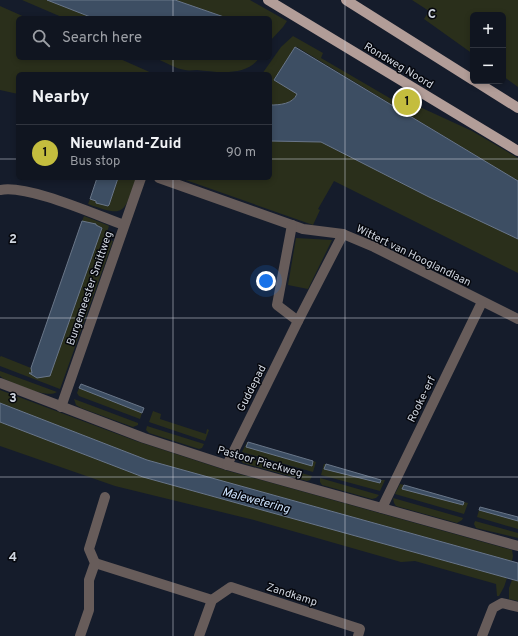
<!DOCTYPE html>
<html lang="en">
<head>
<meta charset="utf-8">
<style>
	:root { --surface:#101520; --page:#1e222d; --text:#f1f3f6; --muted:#9c9fa5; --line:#30343e; --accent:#c4bd3e }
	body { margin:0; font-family:Overpass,sans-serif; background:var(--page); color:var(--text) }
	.controls { position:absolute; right:12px; top:12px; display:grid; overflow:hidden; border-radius:6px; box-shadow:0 2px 6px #0003 }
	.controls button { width:36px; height:36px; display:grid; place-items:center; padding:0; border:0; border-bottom:1px solid var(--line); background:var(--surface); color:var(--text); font:20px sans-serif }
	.you { position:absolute; left:266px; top:281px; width:14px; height:14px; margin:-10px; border:3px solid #fff; border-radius:50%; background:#1a73e8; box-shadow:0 0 0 6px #1a73e833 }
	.badge { display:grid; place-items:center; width:26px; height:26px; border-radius:50%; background:var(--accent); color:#111; font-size:13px; font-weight:700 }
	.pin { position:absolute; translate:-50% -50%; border:2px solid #fff; box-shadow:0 1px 4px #0006 }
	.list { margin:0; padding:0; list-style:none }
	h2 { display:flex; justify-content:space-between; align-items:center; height:52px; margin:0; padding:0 16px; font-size:17px }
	h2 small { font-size:13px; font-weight:400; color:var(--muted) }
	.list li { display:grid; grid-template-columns:26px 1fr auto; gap:12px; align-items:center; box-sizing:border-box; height:56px; padding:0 16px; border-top:1px solid var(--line) }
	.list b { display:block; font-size:15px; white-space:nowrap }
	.list p { margin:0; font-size:13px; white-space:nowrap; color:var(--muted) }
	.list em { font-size:13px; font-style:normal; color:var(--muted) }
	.icon { flex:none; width:22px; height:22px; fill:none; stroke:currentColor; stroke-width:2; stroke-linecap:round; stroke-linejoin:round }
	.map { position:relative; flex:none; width:518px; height:636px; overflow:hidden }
	.search { position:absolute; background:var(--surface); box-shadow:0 2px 6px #0003; left:16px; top:16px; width:256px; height:44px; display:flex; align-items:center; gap:10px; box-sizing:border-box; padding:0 14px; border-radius:6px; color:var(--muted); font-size:15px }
	.panel { position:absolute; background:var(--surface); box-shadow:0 2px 6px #0003; left:16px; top:72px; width:256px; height:108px; border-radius:6px }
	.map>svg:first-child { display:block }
	.green { fill:#2a2f1b }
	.water { fill:#3d4e63; stroke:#697688 }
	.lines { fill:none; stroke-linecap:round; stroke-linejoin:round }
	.minor { stroke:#675c5a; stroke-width:10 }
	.primary { stroke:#b29d98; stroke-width:10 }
	.grid { fill:none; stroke:#cfd5df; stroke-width:1; stroke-opacity:0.55 }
	.labels { text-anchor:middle; stroke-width:3; stroke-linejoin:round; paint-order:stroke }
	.street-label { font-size:11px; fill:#cfd5df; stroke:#05070d }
	.water-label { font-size:12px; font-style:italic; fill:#cbe1fb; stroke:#05070d }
	.grid-label { font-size:13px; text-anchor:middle; font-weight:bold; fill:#cfd5df; stroke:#05070d; stroke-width:3; stroke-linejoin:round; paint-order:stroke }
</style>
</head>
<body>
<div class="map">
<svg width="518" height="636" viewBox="0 0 518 636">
	<rect width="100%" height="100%" fill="#151c2b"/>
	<g class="green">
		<path d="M22 0H47L93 18H64Z"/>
		<path d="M175 0H250L287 21 283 27 270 41V18H227Z"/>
		<path d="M412 0H518V87L503 76V15H473V54L424 19 429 11Z"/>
		<path d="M0 6 27 18H18V58H118L154 74H18V94L0 90Z"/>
		<path d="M293 36 323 53 321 58 405 107 409 102 472 131 518 158V181L297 47H295L274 80 297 94C293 104 280 105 270 105V74H262L281 47Z"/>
		<path d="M155 58H259C247 77 216 72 197 70 193 70 189 71 185 70 176 69 163 61 155 58Z"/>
		<path d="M270 141 321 142 429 197 518 239V273L334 181 318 209 320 210 313 225 180 178H270Z"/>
		<path d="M118 178H136C124 213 126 218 88 204L90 199 108 206 109 205Z"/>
		<path d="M84 216 107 225 109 226 105 238 113 241 60 389 0 366V357L1 356 31 368 32 373 37 378 81 287 102 228 82 221Z"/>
		<path d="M296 238 332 240 308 289 288 285Z"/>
		<path d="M0 371 57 392C46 399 17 384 4 379L0 376Z"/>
		<path d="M79 388 142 413 140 419 79 396 77 393Z"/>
		<path d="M0 390 136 441 225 470 512 550 513 556 512 561 147 460 0 403Z"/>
		<path d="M74 399 138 423V425L133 427 81 408 76 405Z"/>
		<path d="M153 411 161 414 160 419 206 434 207 429 209 430 205 441 149 422Z"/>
		<path d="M0 422 143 477 507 578 504 587 499 596H497L496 584 415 561 401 562 254 520 115 486 0 446Z"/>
		<path d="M147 426 204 444 202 448 199 449 149 433 146 430Z"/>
		<path d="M247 442H248L247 446 312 465 313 461 316 462 313 472 242 452Z"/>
		<path d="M240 456 312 476 310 480 307 481 243 463 240 460Z"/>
		<path d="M324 464H326L325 469 380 483 381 480H385L380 491 321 475Z"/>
		<path d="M320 478 379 495 376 498 372 499 322 485 320 482Z"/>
		<path d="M400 484 404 485 402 488 463 505 464 502 468 503 464 514 395 494Z"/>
		<path d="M393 498 463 518 462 520 457 523 396 506 394 503Z"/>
		<path d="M479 510 518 521V529L477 517Z"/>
		<path d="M475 521 518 533V538L476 528 474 524Z"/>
		<path d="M512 580 518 581V601L509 599V588Z"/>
	</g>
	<g class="water">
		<path d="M47 0H175L227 18H93Z"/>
		<path d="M295 47 518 181V239L429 197 321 142 270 141V105C280 105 293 104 297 94L274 80Z"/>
		<path d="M97 178H118L109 205 108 206 96 203V201L90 199Z"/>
		<path d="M82 221 96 224V225L102 228 50 376 37 378 29 373H32L31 368Z"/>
		<path d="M81 384 144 408 142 413 79 388Z"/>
		<path d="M0 403 147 460 518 563V581L143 477 0 422Z"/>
		<path d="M248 442 313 461 312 466 246 447Z"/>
		<path d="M326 464 381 480 380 483 324 469Z"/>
		<path d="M404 485 464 502 463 505 402 489Z"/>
		<path d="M480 507 518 517V521L479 510Z"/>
	</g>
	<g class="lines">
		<g class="minor">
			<path d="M159 178 303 229 343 234 374 247 518 319"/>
			<path d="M0 190C27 184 96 215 124 225"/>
			<path d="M292 225 277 305 298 321"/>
			<path d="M0 383 144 438 227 465 518 546"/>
			<path d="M61 407 141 178"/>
			<path d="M227 465 298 321 343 234"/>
			<path d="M382 508 482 302"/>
			<path d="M95 563 212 600"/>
			<path d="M80 636 89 610V580L95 563 89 549 105 497"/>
			<path d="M199 636 212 600 231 587 360 629 358 636"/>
			<path d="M482 636 493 608 502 603 518 607"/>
		</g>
		<g class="primary">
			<path d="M268 0 518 151"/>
			<path d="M346 0 473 80"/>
			<path d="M475 81 518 108"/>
		</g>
	</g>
	<path class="grid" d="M173 0V18M345 0V636M173 58V74M0 159H18M270 159H518M173 178V636M0 318H518M0 477H518"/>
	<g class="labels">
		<g class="street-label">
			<text transform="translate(399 65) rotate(31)" y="4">Rondweg Noord</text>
			<text transform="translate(414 255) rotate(26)" y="4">Wittert van Hooglandlaan</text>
			<text transform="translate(89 288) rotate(-71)" y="4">Burgemeester Smittweg</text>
			<text transform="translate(251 388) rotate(-63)" y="4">Guddepad</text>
			<text transform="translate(421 399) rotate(-64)" y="4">Rooke-erf</text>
			<text transform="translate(260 461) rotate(16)" y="4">Pastoor Pieckweg</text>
			<text transform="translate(292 594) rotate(18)" y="4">Zandkamp</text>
		</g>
		<g class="water-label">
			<text transform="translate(256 500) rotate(15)" y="4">Malewetering</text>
		</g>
	</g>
	<g class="grid-label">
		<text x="432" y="18">C</text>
		<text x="13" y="243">2</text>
		<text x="13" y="402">3</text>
		<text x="13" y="561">4</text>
	</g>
</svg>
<div class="controls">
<button>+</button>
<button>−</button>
</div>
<div class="you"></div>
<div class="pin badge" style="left:407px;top:102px">1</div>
<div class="search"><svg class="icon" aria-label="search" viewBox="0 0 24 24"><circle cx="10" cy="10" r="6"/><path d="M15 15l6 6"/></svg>Search here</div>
<section class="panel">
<h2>Nearby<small></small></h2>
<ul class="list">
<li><span class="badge">1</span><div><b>Nieuwland-Zuid</b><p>Bus stop</p></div><em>90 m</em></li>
</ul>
</section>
</div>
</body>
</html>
